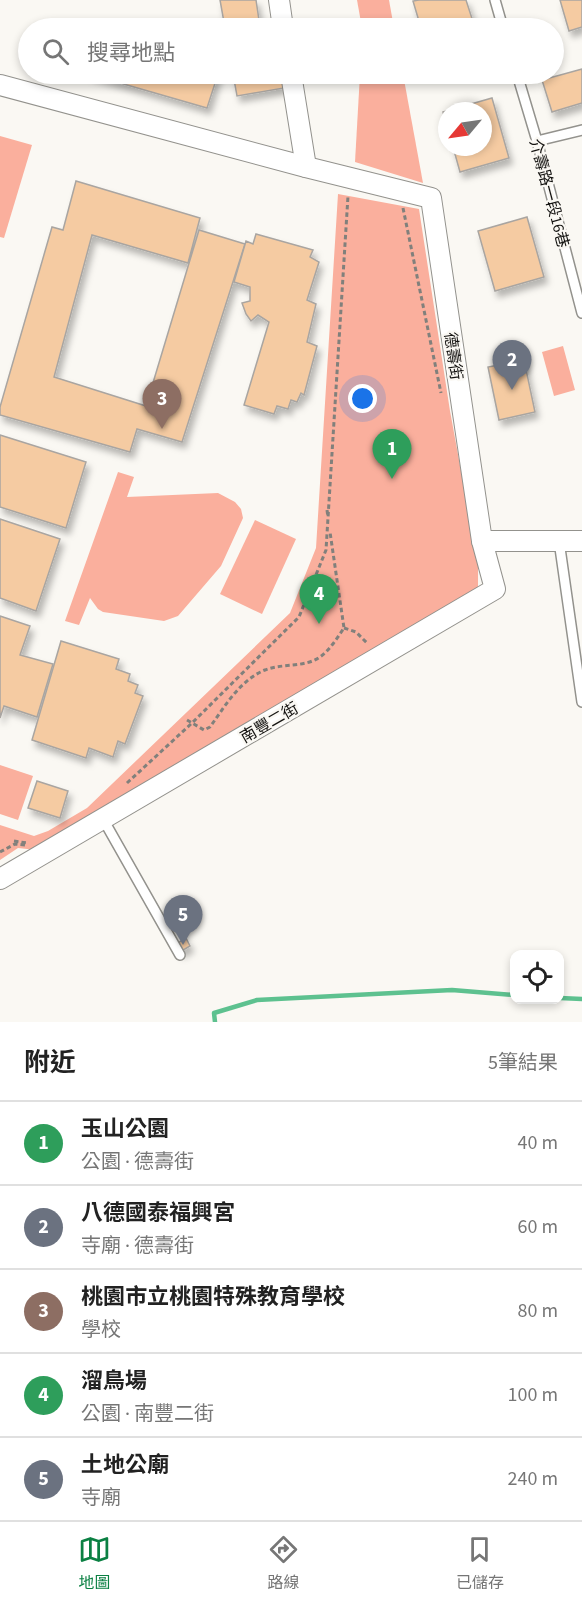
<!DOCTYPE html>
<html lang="zh-TW">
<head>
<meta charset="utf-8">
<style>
	:root { --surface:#fff; --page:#f2f2f2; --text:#222; --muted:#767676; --line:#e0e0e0; --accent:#0b8043 }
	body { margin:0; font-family:"Source Sans 3","Noto Sans TC",sans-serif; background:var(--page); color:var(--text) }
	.controls { position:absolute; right:18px; bottom:18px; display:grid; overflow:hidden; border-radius:12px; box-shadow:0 3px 9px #0003 }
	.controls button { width:54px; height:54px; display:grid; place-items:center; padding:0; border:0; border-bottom:2px solid var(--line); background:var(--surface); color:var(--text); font:30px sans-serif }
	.compass { position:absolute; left:438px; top:102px; width:54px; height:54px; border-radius:50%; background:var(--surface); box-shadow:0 3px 9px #0003; rotate:241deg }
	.you { position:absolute; left:363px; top:399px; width:21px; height:21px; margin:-15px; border:4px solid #fff; border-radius:50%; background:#1a73e8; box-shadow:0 0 0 9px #1a73e833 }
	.badge { display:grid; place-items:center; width:39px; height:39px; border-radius:50%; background:var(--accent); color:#fff; font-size:20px; font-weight:700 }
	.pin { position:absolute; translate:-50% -50px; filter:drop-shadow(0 2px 3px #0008) }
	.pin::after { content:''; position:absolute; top:32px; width:21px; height:18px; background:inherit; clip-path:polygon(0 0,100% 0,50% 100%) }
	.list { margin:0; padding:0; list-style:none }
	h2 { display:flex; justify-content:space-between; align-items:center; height:78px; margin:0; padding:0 24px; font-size:26px }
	h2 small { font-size:20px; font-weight:400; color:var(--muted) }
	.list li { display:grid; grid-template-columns:39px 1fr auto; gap:18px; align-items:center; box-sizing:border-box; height:84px; padding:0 24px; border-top:2px solid var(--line) }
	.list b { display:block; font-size:22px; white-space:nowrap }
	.list p { margin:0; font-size:20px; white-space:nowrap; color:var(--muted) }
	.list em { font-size:20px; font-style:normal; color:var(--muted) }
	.icon { flex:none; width:33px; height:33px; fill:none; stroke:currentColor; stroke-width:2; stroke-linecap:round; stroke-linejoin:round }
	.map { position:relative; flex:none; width:582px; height:1022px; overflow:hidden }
	.search { position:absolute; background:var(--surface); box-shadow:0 3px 9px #0003; left:18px; right:18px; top:18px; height:66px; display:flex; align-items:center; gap:15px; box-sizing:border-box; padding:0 21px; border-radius:33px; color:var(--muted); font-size:22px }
	.sheet { height:498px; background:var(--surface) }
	nav { display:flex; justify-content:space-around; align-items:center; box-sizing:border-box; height:84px; border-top:2px solid var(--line); background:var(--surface); font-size:16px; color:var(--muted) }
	nav a { display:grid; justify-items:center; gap:3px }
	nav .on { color:var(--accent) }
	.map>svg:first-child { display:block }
	.green { fill:#faaf9d }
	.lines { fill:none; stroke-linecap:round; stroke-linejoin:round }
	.stream { stroke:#5dc18f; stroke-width:4.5 }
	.building { fill:#f5cba2; stroke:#a9a5a1; stroke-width:1.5; filter:url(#shadow) }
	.lane-casing { stroke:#93928d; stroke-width:12 }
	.street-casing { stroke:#93928d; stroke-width:22 }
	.path { stroke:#81807c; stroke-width:3; stroke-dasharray:4.5 3; stroke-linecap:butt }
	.lane { stroke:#fff; stroke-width:9 }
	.street { stroke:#fff; stroke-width:20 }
	.labels { text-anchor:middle; stroke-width:4.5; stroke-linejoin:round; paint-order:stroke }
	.street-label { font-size:16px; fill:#131210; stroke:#faf8f3 }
</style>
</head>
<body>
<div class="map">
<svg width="582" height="1022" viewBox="0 0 582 1022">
	<defs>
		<filter id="shadow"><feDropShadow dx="3.5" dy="6" stdDeviation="3" flood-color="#0004"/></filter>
	</defs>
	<rect width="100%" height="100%" fill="#faf8f3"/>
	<g class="green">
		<path d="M357 0H389L394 28H362Z"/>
		<path d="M360 74H403L423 183 355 162Z"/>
		<path d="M0 136 32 145 4 238 0 237Z"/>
		<path d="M338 194 419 209 450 411 478 563V590L36 850 18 848 0 860V825L34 836 48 831 87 808 290 613 316 548Z"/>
		<path d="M563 346 575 390 554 396 542 352Z"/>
		<path d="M118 472 134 477 127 497 218 493 235 502 241 509 243 518 221 566 178 616 164 621 103 612 98 609 90 598 79 625 65 621Z"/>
		<path d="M255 520 296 539 262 614 220 594Z"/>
		<path d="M0 765 33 776 18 820 0 814Z"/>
	</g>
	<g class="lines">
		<g class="stream">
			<path d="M560 998 582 999"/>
			<path d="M215 1022 214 1013 257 1000 452 990 514 995"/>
		</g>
	</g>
	<g class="building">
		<path d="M220 0H256L260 27 273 25 274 28H225Z"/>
		<path d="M419 0H466L475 28H421L413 1Z"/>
		<path d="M560 0H582V27L569 31Z"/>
		<path d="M54 22 75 28H52Z"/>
		<path d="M582 69V103L552 112 542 80Z"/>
		<path d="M89 74H218L207 108Z"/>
		<path d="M233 74H281L284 88 237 96Z"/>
		<path d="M492 98 509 158 460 172 453 147H483V111H447V126L443 112Z"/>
		<path d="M76 181 200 218 188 263 92 235 54 377 146 406 199 230 245 244 182 442 137 429 130 452 0 415V407L52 227 63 230Z"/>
		<path d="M527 217 544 277 495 291 478 231Z"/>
		<path d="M256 234 313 250 310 257 319 262 307 300 316 304 307 342 317 346 304 395 301 393 297 402 291 400 288 409 277 406 274 414 244 405 269 322 258 315 251 321 246 314 242 303 250 301V287L234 282 246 241 253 244Z"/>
		<path d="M524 360 535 412 499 420 488 367Z"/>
		<path d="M0 435 86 462 66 528 0 507Z"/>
		<path d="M0 519 60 539 36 611 0 598Z"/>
		<path d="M0 616 30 626 20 655 53 664 37 717 4 706 0 718Z"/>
		<path d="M61 641 119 659 116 669 130 674 128 681 138 685 135 693 143 696 125 744 118 741 113 757 89 748 86 758 32 740Z"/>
		<path d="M37 781 68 791 60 818 28 808Z"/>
		<path d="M186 938 190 946 180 952 176 944Z"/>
	</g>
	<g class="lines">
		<defs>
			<g id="lane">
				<path d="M495 0 503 28"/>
				<path d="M517 74 537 141 582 313"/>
				<path d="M537 141 582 130"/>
				<path d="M559 541 582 702"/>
				<path d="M103 819 180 955"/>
			</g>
			<g id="street">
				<path d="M279 0 283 28"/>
				<path d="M291 74 306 167"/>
				<path d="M0 85 306 167 431 198 482 541 495 589 0 879"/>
				<path d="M482 541H582"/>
			</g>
		</defs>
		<use href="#lane" class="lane-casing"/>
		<use href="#street" class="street-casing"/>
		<g class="path">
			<path d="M403 208 441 393"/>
			<path d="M327 510 328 517"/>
			<path d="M344 628 356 632 367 643"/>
			<path d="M187 720 204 730 210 727C225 706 240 680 265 670 283 663 304 668 320 657 330 650 337 638 344 628L330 532"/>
			<path d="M127 783 192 723 299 617 326 550 348 196"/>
			<path d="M14 841 27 843"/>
			<path d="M0 852 15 844 25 845"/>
		</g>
		<use href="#lane" class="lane"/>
		<use href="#street" class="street"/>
	</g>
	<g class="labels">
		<g class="street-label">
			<text transform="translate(550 193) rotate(75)" y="6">介壽路一段16巷</text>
			<text transform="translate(454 356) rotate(82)" y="6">德壽街</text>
			<text transform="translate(269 722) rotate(-30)" y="6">南豐二街</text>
		</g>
	</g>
</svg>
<div class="controls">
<button><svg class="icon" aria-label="locate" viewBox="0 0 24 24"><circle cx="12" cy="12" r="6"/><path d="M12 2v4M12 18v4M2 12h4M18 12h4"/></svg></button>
</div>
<svg class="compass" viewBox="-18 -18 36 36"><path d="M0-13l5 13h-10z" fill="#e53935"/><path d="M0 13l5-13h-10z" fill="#767676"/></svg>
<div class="you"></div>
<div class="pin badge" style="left:392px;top:479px;background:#2e9e5b">1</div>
<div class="pin badge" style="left:512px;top:390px;background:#6b7280">2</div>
<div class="pin badge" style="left:162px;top:429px;background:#8d6e63">3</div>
<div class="pin badge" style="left:319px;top:624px;background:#2e9e5b">4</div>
<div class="pin badge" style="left:183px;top:945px;background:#6b7280">5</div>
<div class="search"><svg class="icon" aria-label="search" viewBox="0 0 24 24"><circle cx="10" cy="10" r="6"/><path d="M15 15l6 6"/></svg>搜尋地點</div>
</div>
<section class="sheet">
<h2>附近<small>5筆結果</small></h2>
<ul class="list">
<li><span class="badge" style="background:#2e9e5b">1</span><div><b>玉山公園</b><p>公園 · 德壽街</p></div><em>40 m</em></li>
<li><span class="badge" style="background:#6b7280">2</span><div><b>八德國泰福興宮</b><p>寺廟 · 德壽街</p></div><em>60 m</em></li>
<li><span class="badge" style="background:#8d6e63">3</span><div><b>桃園市立桃園特殊教育學校</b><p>學校</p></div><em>80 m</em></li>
<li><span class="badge" style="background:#2e9e5b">4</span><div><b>溜鳥場</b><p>公園 · 南豐二街</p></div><em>100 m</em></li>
<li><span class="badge" style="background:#6b7280">5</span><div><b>土地公廟</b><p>寺廟</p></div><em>240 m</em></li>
</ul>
</section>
<nav>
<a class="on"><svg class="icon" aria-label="map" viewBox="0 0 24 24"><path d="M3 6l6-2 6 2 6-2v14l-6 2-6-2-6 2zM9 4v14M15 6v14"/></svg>地圖</a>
<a><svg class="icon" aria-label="directions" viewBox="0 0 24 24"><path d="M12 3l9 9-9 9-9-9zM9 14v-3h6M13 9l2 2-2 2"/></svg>路線</a>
<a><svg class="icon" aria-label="saved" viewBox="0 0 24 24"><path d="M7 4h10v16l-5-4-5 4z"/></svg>已儲存</a>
</nav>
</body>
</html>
